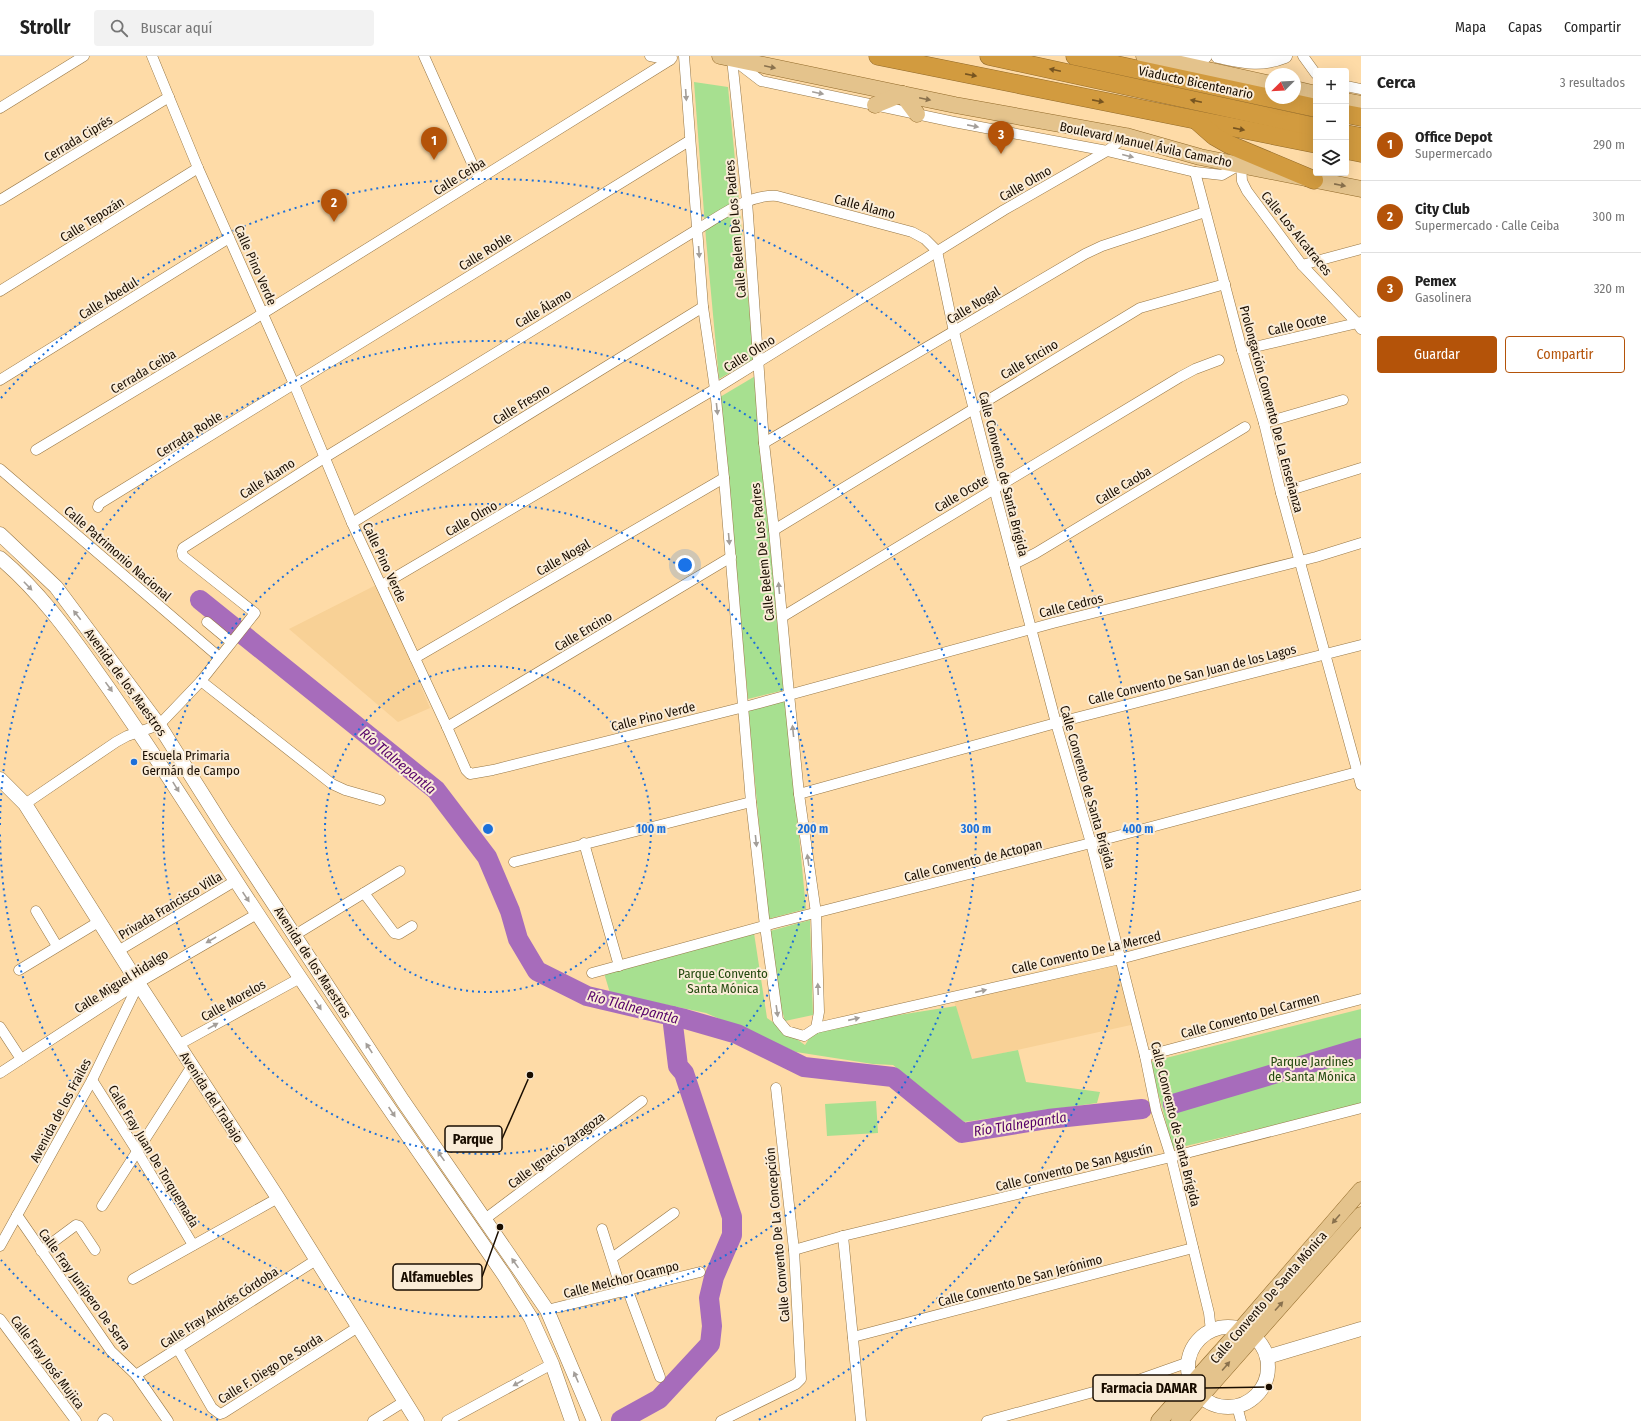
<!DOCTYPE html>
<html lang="es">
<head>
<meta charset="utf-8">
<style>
	:root { --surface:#fff; --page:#f2f2f2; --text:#222; --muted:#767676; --line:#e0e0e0; --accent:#b45309 }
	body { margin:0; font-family:"Fira Sans Condensed",sans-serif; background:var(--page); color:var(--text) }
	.controls { position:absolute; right:12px; top:12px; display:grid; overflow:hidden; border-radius:4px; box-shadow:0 4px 16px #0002 }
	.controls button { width:36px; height:36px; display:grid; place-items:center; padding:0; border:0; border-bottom:1px solid var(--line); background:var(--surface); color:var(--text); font:20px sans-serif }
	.compass { position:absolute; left:1265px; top:12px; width:36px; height:36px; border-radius:50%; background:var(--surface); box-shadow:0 4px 16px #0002; rotate:246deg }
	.you { position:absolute; left:685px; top:509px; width:14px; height:14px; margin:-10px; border:3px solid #fff; border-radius:50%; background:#1a73e8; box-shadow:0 0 0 6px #1a73e833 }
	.badge { display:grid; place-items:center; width:26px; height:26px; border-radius:50%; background:var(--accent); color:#fff; font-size:13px; font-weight:700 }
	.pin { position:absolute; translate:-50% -33px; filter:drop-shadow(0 1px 2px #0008) }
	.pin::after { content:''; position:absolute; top:21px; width:14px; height:12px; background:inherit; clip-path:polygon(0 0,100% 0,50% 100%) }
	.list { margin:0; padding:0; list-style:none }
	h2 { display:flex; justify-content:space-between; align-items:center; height:52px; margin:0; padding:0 16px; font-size:17px }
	h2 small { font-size:13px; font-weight:400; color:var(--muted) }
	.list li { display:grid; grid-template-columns:26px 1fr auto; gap:12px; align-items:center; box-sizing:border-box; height:72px; padding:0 16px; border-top:1px solid var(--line) }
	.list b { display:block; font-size:15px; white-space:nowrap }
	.list p { margin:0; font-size:13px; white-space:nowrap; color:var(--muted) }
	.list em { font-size:13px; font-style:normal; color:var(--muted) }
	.actions { display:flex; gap:8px; padding:12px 16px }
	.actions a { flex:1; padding:9px 0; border:1px solid var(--accent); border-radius:4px; text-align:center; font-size:14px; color:var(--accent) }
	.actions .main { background:var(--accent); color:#fff }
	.icon { flex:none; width:22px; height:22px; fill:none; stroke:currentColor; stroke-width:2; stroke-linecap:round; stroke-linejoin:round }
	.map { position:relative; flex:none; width:1361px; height:1365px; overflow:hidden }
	header { display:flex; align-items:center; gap:24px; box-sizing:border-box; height:56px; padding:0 20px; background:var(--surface); border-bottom:1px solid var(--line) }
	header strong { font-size:19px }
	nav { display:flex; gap:22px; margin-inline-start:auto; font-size:14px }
	.search { width:280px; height:36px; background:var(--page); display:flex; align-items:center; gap:10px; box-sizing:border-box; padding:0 14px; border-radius:4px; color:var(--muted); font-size:15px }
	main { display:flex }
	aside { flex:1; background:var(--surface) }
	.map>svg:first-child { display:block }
	.built { fill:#f8d196 }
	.green { fill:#a7e090 }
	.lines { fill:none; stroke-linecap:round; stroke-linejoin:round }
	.river { stroke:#a76cbb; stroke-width:20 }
	.street-casing { stroke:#967645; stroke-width:11 }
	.secondary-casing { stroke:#967645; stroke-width:15 }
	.primary-casing { stroke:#916929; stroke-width:17 }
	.highway-casing { stroke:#916929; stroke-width:19 }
	.street { stroke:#fff; stroke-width:10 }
	.secondary { stroke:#fff; stroke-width:14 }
	.primary { stroke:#e4c38c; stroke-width:16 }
	.highway { stroke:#d29b3f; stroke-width:18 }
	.oneway { fill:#89714d }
	.oneway2 { fill:#765420 }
	.oneway3 { fill:#a39e99 }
	.ring { fill:none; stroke:#1c70da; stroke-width:2; stroke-dasharray:2 4 }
	.poi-dot { fill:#1c70da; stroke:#faecd7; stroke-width:1.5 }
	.labels { text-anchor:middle; stroke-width:4; stroke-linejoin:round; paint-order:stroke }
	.street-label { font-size:13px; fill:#190d00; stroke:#faecd7 }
	.poi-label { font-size:13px; fill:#190d00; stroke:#faecd7; text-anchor:start }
	.park-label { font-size:13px; fill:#23490f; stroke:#faecd7 }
	.water-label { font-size:14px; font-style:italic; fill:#55006a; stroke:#faecd7 }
	.centre { fill:#1c70da; stroke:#faecd7; stroke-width:2 }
	.ring-label { font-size:12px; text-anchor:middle; font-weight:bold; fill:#1c70da; stroke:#faecd7; stroke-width:4; stroke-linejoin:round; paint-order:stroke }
	.leader { fill:none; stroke:#190d00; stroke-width:1.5 }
	.callout-dot { fill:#190d00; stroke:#faecd7; stroke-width:1.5 }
	.callout { fill:#faecd7; stroke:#190d00; stroke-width:1.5 }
	.callout-label { font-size:14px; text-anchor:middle; font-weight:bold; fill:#190d00 }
</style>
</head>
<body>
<header>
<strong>Strollr</strong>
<div class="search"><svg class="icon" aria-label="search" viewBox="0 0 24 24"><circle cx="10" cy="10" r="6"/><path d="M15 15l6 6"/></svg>Buscar aquí</div>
<nav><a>Mapa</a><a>Capas</a><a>Compartir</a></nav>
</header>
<main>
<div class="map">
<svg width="1361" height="1365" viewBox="0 0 1361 1365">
	<rect width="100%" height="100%" fill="#fedba7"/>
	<g class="built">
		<path d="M378 528 430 652 398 666 289 573Z"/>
		<path d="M1122 897 1140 967 972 1004 952 939Z"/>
	</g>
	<g class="green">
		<path d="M694 26 728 31 754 303 719 323 706 183Z"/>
		<path d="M757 319 785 634 748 643 720 341Z"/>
		<path d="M786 643 806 853 768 863 748 652Z"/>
		<path d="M810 864 813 959 785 965 781 951 770 875Z"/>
		<path d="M754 877 767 962 805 989 816 972 956 950 972 1003 1018 994 1026 1026 1100 1036 1097 1047 964 1066 893 1009 873 1008 796 996 706 957 610 937 604 917Z"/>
		<path d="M1361 953V1049L1173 1093 1150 1006Z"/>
		<path d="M876 1045 878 1077 827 1080 825 1048Z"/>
	</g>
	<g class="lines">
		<g class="river">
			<path d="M200 544 436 734 487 801 510 855 518 883 537 915 587 940 685 963 737 978 804 1011 893 1021 962 1077 1048 1063 1142 1053"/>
			<path d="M1173 1048 1361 992"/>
			<path d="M621 1364 659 1343 710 1288 712 1270 709 1242 714 1221 732 1179V1161L684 1017 678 1010 672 960"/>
		</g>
		<defs>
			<g id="street">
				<path d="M152 0 198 112 294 328 352 467 447 671 466 714 470 718 493 714 752 649 1053 567 1316 501 1361 487"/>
				<path d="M424 0 479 123"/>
				<path d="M650 0 670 4 672 2"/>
				<path d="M684 0 703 251 715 333 724 422 751 746 765 870 778 964 787 975 804 980 816 972 1120 903 1361 839"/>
				<path d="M1303 0 1316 18"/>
				<path d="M732 3 747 145 764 387 774 474 789 638 799 738 816 857 819 956 816 972"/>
				<path d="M735 5 761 25 954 66 1107 95 1195 116 1222 119 1241 108 1242 125 1247 135 1302 209 1357 267 1361 273"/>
				<path d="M1346 30 1361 33"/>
				<path d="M0 52 84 0"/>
				<path d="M1195 116 1242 294 1264 367 1281 437 1361 729"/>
				<path d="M0 144 169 41"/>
				<path d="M1302 209 1361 193"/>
				<path d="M0 235 198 112"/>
				<path d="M1242 294 1361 266"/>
				<path d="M0 324 229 182"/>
				<path d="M1264 367 1343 344"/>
				<path d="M764 387 1085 198 1102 190 1205 156"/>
				<path d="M36 394 254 263 670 4"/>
				<path d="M0 413 219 601"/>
				<path d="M1281 437 1361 412"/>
				<path d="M98 451 99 448 689 85"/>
				<path d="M352 467 703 251"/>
				<path d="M774 474 1140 252 1225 228"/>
				<path d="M1014 508 1036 497 1245 371"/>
				<path d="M382 529 715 333 1004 154 1107 95 1126 80"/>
				<path d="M782 561 1180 321 1195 313 1219 304"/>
				<path d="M207 566 231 586"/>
				<path d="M415 602 724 422"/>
				<path d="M201 625 332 728 345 734 380 744"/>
				<path d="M447 671 731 501"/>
				<path d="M799 738 1056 667 1361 589"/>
				<path d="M25 748 116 686 127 680 159 669 201 625 255 557 183 500 182 495 183 492 324 402 698 173C722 159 748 138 777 140L912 176 925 183 937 195 954 276 994 432 1056 667 1091 787 1145 1000 1156 1054 1171 1101 1209 1257 1211 1275"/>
				<path d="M584 787 619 910"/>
				<path d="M514 806 751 746"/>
				<path d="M364 837 394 877 399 878 412 870"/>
				<path d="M36 855 57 890"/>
				<path d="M295 879 400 815"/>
				<path d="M118 895 235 825"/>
				<path d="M19 914 100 865"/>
				<path d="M592 917 775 867 1091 787 1361 715"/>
				<path d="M0 971 21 1003"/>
				<path d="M178 989 300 922"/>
				<path d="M1145 1000 1361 943"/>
				<path d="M0 1017 138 927 257 858"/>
				<path d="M92 1024 137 1095 193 1189"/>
				<path d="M102 1150 192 1010"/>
				<path d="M17 1159 111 1295 136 1319 168 1365"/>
				<path d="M485 1163 642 1045"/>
				<path d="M602 1173 622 1236"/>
				<path d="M843 1180 861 1365"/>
				<path d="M0 1190 92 1024 138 929"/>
				<path d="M794 1194 843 1180 1171 1101 1361 1052"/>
				<path d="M41 1195 76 1169 79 1170 95 1194"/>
				<path d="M612 1202 674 1157"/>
				<path d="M133 1223 278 1142"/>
				<path d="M628 1235 660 1321"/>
				<path d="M547 1254 700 1216"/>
				<path d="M0 1263 76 1365"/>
				<path d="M853 1281 1193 1192"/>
				<path d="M178 1293 212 1352 220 1358 223 1357 358 1271"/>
				<path d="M136 1319 316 1204"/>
				<path d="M1237 1350 1241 1365"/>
				<path d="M103 1365 105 1363 108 1365"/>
				<path d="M373 1365 405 1345"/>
				<path d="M447 1365 552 1308"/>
				<path d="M721 1365 796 1328 801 1323 794 1194 776 1032"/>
				<path d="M987 1365 1141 1323 1189 1306"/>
			</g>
			<g id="secondary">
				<path d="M1218 0C1243 5 1260 10 1285 0"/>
				<path d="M1170 3 1205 0"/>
				<path d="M0 478 56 531 159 669 224 772 403 1045 547 1254 594 1365"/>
				<path d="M0 502C38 534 69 576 97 616 146 684 190 755 236 825 322 958 414 1088 504 1219L531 1262 552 1308 572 1365"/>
				<path d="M0 723 25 748 138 927 278 1142 417 1365"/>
				<circle cx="1228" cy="1311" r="40"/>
				<path d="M1267 1301 1361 1273"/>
			</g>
			<g id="primary">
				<path d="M720 0 955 49 1126 80 1200 101 1361 133"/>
				<path d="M1144 0 1271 28"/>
				<path d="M1295 33 1316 38"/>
				<path d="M1346 45 1361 48"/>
				<path d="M875 49 902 38 917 58"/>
				<path d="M1159 1365 1241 1273 1361 1134"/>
				<path d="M1179 1365 1361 1159"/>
			</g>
			<g id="highway">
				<path d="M878 0 1316 88"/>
				<path d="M989 0 1316 71"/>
				<path d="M1075 0 1316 52"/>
				<path d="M1346 58 1361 61"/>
				<path d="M1197 65 1214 80 1228 88 1314 124"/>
				<path d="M1346 78 1361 81"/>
				<path d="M1346 94 1361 97"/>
			</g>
		</defs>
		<use href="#street" class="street-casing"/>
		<use href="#secondary" class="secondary-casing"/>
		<use href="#primary" class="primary-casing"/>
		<use href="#highway" class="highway-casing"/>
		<use href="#street" class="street"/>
		<use href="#secondary" class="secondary"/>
		<use href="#primary" class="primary"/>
		<use href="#highway" class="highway"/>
	</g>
	<defs><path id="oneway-solid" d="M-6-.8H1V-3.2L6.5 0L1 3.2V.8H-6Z"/></defs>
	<g class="oneway">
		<use href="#oneway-solid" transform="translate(770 11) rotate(12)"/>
		<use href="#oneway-solid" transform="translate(925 43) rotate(12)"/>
		<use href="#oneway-solid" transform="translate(1340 129) rotate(11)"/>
		<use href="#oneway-solid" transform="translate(1336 1163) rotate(131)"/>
		<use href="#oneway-solid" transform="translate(1279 1250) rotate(-48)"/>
		<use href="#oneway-solid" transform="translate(1226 1310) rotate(-49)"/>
	</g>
	<g class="oneway2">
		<use href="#oneway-solid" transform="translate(1055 14) rotate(-168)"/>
		<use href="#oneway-solid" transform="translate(971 19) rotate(11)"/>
		<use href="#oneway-solid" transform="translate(1098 45) rotate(11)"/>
		<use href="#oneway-solid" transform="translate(1196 45) rotate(-168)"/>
		<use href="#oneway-solid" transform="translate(1239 73) rotate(11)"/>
	</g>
	<g class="oneway3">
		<use href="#oneway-solid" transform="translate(818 37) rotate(12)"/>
		<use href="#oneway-solid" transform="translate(686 39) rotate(86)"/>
		<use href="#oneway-solid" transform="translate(973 70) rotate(11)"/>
		<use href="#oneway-solid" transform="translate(1128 100) rotate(14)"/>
		<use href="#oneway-solid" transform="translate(699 196) rotate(86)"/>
		<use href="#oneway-solid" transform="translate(717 353) rotate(84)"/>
		<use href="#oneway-solid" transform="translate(729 483) rotate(85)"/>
		<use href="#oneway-solid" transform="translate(28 530) rotate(46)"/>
		<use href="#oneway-solid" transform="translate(779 532) rotate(-95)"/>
		<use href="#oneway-solid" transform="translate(77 559) rotate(-128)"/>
		<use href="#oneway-solid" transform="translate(109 631) rotate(54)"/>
		<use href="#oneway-solid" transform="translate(793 675) rotate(-96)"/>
		<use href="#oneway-solid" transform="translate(176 731) rotate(58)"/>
		<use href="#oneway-solid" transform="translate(756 785) rotate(84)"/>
		<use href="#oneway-solid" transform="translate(808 804) rotate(-98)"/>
		<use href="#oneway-solid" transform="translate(246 841) rotate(56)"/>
		<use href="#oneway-solid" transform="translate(211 884) rotate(150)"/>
		<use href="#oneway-solid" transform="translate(818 933) rotate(-92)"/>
		<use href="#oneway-solid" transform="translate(981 935) rotate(-13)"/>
		<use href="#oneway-solid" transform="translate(318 949) rotate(56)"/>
		<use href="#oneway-solid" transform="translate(777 955) rotate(82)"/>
		<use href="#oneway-solid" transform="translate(854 963) rotate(-13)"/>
		<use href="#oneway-solid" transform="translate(213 970) rotate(-29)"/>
		<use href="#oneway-solid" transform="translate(369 992) rotate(-123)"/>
		<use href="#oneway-solid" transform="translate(392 1056) rotate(56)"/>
		<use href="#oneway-solid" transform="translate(441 1100) rotate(-125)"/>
		<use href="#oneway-solid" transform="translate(515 1207) rotate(-125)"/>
		<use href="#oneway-solid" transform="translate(576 1321) rotate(-113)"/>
		<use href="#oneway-solid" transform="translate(518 1327) rotate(151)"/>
	</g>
	<g class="ring">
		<circle cx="488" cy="773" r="163"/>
		<circle cx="488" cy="773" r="325"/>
		<path d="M0 769A488 488 0 1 1 0 777"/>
		<path d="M218 1364A650 650 0 0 1 1 1204M1 342A650 650 0 1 1 758 1364"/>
	</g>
	<circle class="poi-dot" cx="134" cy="706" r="4"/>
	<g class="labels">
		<g class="street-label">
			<text transform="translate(1196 26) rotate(12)" y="5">Viaducto Bicentenario</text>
			<text transform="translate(78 82) rotate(-31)" y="5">Cerrada Ciprés</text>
			<text transform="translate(1146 88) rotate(12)" y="5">Boulevard Manuel Ávila Camacho</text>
			<text transform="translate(459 120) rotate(-32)" y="5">Calle Ceiba</text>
			<text transform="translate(1025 127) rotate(-30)" y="5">Calle Olmo</text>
			<text transform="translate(865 150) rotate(15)" y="5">Calle Álamo</text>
			<text transform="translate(92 163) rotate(-32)" y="5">Calle Tepozán</text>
			<text transform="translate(735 173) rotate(-95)" y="5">Calle Belem De Los Padres</text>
			<text transform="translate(1297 177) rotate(51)" y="5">Calle Los Alcatraces</text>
			<text transform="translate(485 195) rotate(-32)" y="5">Calle Roble</text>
			<text transform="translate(256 209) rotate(66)" y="5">Calle Pino Verde</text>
			<text transform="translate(108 242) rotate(-32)" y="5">Calle Abedul</text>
			<text transform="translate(973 249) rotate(-31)" y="5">Calle Nogal</text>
			<text transform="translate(543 252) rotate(-31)" y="5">Calle Álamo</text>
			<text transform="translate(1297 268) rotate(-13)" y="5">Calle Ocote</text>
			<text transform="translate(749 297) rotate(-32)" y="5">Calle Olmo</text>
			<text transform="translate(1029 303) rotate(-31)" y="5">Calle Encino</text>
			<text transform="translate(143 315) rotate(-31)" y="5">Cerrada Ceiba</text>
			<text transform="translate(521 348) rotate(-32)" y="5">Calle Fresno</text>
			<text transform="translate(1272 353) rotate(75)" y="5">Prolongación Convento De La Enseñanza</text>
			<text transform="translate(189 378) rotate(-32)" y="5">Cerrada Roble</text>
			<text transform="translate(1004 418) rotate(76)" y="5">Calle Convento de Santa Brígida</text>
			<text transform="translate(267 422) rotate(-33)" y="5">Calle Álamo</text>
			<text transform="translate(1123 429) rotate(-31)" y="5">Calle Caoba</text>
			<text transform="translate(961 437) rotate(-31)" y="5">Calle Ocote</text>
			<text transform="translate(471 462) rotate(-30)" y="5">Calle Olmo</text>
			<text transform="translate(762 496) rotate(-96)" y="5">Calle Belem De Los Padres</text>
			<text transform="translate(118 497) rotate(41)" y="5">Calle Patrimonio Nacional</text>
			<text transform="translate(563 501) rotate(-30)" y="5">Calle Nogal</text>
			<text transform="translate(385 506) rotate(65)" y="5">Calle Pino Verde</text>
			<text transform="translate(1071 549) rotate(-14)" y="5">Calle Cedros</text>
			<text transform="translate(583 575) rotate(-31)" y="5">Calle Encino</text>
			<text transform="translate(1192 618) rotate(-14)" y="5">Calle Convento De San Juan de los Lagos</text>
			<text transform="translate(126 626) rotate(54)" y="5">Avenida de los Maestros</text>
			<text transform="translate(653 660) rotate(-14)" y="5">Calle Pino Verde</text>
			<text transform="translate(1088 731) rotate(74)" y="5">Calle Convento de Santa Brígida</text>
			<text transform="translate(973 804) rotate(-14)" y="5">Calle Convento de Actopan</text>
			<text transform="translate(170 849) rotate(-31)" y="5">Privada Francisco Villa</text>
			<text transform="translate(1086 896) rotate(-13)" y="5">Calle Convento De La Merced</text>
			<text transform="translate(313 906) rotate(57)" y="5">Avenida de los Maestros</text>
			<text transform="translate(121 925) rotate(-32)" y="5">Calle Miguel Hidalgo</text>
			<text transform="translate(233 944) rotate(-29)" y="5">Calle Morelos</text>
			<text transform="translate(1250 959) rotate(-15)" y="5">Calle Convento Del Carmen</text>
			<text transform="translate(212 1041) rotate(57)" y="5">Avenida del Trabajo</text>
			<text transform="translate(60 1054) rotate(-62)" y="5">Avenida de los Frailes</text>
			<text transform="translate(1176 1068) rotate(76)" y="5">Calle Convento de Santa Brígida</text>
			<text transform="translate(556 1094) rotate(-37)" y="5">Calle Ignacio Zaragoza</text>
			<text transform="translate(154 1100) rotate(59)" y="5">Calle Fray Juan De Torquemada</text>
			<text transform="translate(1074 1111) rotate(-14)" y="5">Calle Convento De San Agustín</text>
			<text transform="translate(777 1179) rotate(-95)" y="5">Calle Convento De La Concepción</text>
			<text transform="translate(621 1223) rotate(-14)" y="5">Calle Melchor Ocampo</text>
			<text transform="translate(1020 1224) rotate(-15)" y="5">Calle Convento De San Jerónimo</text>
			<text transform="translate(85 1233) rotate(54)" y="5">Calle Fray Junípero De Serra</text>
			<text transform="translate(1268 1241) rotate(-49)" y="5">Calle Convento De Santa Mónica</text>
			<text transform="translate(219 1251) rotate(-33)" y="5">Calle Fray Andrés Córdoba</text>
			<text transform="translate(48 1306) rotate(53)" y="5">Calle Fray José Mujica</text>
			<text transform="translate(270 1312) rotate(-32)" y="5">Calle F. Diego De Sorda</text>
		</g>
		<g class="poi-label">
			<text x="142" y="704">Escuela Primaria<tspan x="142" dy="15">Germán de Campo</tspan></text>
		</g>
		<g class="park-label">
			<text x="723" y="922">Parque Convento<tspan x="723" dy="15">Santa Mónica</tspan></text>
			<text x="1312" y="1010">Parque Jardines<tspan x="1312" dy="15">de Santa Mónica</tspan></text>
		</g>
		<g class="water-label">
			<text transform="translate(398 705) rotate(40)" y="5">Río Tlalnepantla</text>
			<text transform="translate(633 951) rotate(15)" y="5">Río Tlalnepantla</text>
			<text transform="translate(1020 1068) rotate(-9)" y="5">Río Tlalnepantla</text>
		</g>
	</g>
	<circle cx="488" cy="773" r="6" class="centre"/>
	<g class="ring-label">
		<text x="651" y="777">100 m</text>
		<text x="813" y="777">200 m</text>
		<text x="976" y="777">300 m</text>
		<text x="1138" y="777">400 m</text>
	</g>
	<path class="leader" d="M530 1019L502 1083M500 1171L482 1221M1269 1331L1205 1332"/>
	<g class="callout-dot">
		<circle cx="530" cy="1019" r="4"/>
		<circle cx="500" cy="1171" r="4"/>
		<circle cx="1269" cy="1331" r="4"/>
	</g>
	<g class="callout">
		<rect x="445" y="1070" width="57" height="26" rx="4"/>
		<rect x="393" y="1208" width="89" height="26" rx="4"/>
		<rect x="1093" y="1319" width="112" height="26" rx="4"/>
	</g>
	<g class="callout-label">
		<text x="473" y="1088">Parque</text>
		<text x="437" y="1226">Alfamuebles</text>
		<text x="1149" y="1337">Farmacia DAMAR</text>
	</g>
</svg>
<div class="controls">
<button>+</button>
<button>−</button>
<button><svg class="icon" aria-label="layers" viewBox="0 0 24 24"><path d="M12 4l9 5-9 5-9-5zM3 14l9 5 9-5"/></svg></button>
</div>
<svg class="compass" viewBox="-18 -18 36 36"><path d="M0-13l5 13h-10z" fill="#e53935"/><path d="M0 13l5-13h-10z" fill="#767676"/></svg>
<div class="you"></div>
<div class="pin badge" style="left:434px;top:104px">1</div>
<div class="pin badge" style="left:334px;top:166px">2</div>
<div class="pin badge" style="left:1001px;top:98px">3</div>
</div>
<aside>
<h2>Cerca<small>3 resultados</small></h2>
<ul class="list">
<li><span class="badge">1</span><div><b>Office Depot</b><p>Supermercado</p></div><em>290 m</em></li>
<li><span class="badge">2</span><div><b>City Club</b><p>Supermercado · Calle Ceiba</p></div><em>300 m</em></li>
<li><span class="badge">3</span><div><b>Pemex</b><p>Gasolinera</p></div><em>320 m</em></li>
</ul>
<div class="actions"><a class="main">Guardar</a><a>Compartir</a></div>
</aside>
</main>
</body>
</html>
